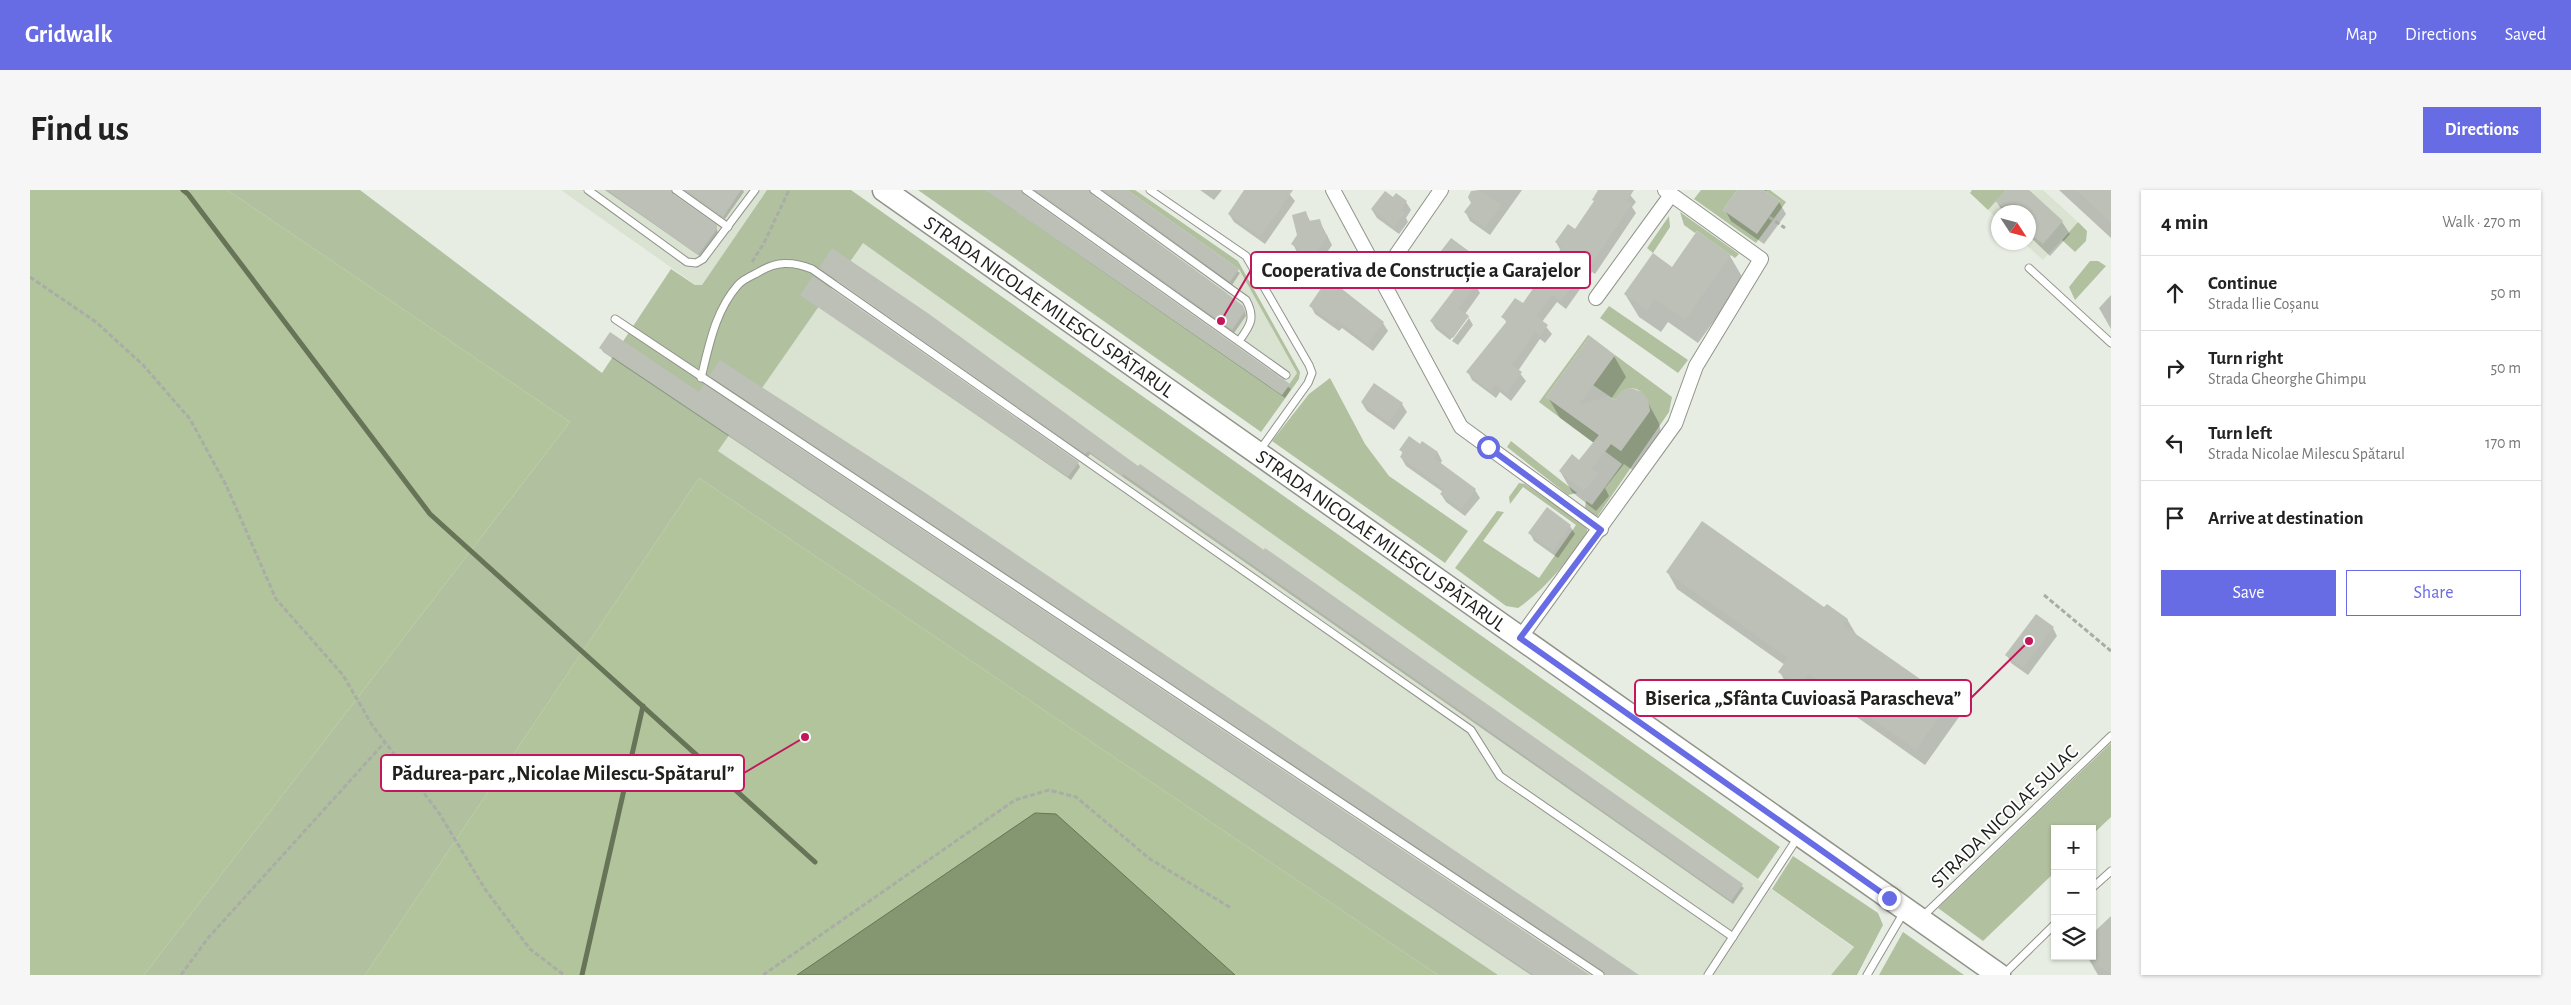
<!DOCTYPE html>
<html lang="en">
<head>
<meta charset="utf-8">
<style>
	:root { --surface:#fff; --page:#f6f6f6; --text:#222; --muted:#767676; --line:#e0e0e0; --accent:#676be4 }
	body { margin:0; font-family:"Alegreya Sans",sans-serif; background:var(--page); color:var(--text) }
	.controls { position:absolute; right:15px; bottom:15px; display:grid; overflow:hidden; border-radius:0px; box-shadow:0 1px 4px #0004 }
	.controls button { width:45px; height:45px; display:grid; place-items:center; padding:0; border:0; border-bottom:1px solid var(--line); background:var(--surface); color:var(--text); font:25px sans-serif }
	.compass { position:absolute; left:1961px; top:15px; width:45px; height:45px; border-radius:50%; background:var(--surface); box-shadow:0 1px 4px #0004; rotate:126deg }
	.stop { position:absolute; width:15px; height:15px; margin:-11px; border:4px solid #676be4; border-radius:50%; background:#fff }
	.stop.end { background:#676be4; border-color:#fff; box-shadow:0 1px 5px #0008 }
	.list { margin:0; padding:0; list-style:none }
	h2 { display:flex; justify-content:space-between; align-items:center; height:65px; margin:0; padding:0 20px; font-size:21px }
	h2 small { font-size:16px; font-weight:400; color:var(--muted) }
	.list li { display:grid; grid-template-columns:32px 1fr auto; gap:15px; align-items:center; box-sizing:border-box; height:75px; padding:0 20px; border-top:1px solid var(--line) }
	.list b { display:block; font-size:19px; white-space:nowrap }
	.list p { margin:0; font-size:16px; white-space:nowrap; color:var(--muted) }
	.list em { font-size:16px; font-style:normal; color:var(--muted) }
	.actions { display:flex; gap:10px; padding:15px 20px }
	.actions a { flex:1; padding:11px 0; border:1px solid var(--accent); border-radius:0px; text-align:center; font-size:18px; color:var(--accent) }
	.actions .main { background:var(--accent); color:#fff }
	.icon { flex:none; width:28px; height:28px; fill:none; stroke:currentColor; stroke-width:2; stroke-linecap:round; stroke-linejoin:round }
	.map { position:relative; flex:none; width:2081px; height:785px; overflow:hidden; border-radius:0px }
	header { display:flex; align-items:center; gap:30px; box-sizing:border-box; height:70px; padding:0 25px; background:var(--accent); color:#fff }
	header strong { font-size:24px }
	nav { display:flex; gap:28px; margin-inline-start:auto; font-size:18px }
	.intro { display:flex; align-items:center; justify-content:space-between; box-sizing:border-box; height:120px; padding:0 30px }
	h1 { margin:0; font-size:35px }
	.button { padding:12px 22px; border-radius:0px; background:var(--accent); color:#fff; font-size:18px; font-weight:700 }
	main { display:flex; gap:30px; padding:0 30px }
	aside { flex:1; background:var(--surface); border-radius:0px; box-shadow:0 1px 4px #0004 }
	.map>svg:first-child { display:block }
	.built { fill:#dae2d1 }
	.green { fill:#b1c09f }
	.forest { fill:#b1c49c }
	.water { fill:#859770; stroke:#677457 }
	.shadow { fill:#0003 }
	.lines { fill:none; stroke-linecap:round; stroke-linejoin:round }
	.stream { stroke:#677457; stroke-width:5 }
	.building { fill:#bcc0b7 }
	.service-casing { stroke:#90948b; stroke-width:9 }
	.minor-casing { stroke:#90948b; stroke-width:16 }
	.primary-casing { stroke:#90948b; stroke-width:25 }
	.path { stroke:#a9ada5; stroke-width:3; stroke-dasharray:5 2.5; stroke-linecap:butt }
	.service { stroke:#fff; stroke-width:7 }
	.minor { stroke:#fff; stroke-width:14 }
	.primary { stroke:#fff; stroke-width:22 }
	.route { stroke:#676be4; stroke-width:6 }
	.labels { text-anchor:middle; stroke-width:4; stroke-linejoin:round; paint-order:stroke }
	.street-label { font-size:20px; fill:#20211e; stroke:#fff }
	.leader { fill:none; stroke:#c2185b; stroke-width:2 }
	.callout-dot { fill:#c2185b; stroke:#fff; stroke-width:2 }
	.callout { fill:#fff; stroke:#c2185b; stroke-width:2 }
	.callout-label { font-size:21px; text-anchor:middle; font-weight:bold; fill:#20211e }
</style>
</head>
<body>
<header>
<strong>Gridwalk</strong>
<nav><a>Map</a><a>Directions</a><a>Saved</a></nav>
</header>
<div class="intro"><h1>Find us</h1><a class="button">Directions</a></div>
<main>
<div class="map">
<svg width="2081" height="785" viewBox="0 0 2081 785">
	<rect width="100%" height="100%" fill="#e8ede3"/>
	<g class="built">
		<path d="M531 0H737L672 95H666Z"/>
		<path d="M955 0H1097L1209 79 1267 183 1260 194 1252 205Z"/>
		<path d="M1976 0H2013L2048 32 2013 70 1994 53 1999 52V22H1969L1968 29 1958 20Z"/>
		<path d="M833 52 1824 758 1801 785H1468L688 261Z"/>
	</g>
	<g class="green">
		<path d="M197 0H330L572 183 641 79 665 95H672L737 0H821L1750 657 1728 689 833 53 688 261 1468 785H1408L669 288 335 785H114L540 232Z"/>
		<path d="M888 0H955L1252 205 1267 183 1209 79 1097 0H1105L1208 71 1270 182 1269 189 1231 242Z"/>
		<path d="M1671 0H1707L1693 20 1727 43 1750 11 1734 0H1740L1756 12 1726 53 1664 9Z"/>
		<path d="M1942 0H1976L1958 20 1940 3Z"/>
		<path d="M1650 22 1709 64 1705 68 1667 41 1665 43 1654 35Z"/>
		<path d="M1639 26 1640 37 1623 63 1617 58Z"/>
		<path d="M2048 32 2057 41 2056 51 2045 62 2032 50Z"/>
		<path d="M2060 71H2068L2076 76 2045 110 2039 97Z"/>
		<path d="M1579 116 1658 170 1648 183 1570 128Z"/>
		<path d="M1558 145 1560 146 1516 207 1591 261 1620 221C1616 198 1599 189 1585 210L1563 195 1585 165 1642 207 1639 222 1567 327 1555 318 1556 311 1562 315 1592 274 1509 212Z"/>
		<path d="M1300 188 1335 254 1359 286 1438 341 1415 373 1242 251 1279 204Z"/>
		<path d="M1481 251 1547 303 1538 305 1477 257Z"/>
		<path d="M1489 293 1495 294 1556 336 1558 343C1537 371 1517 398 1488 418L1476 416 1425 378 1467 321 1474 322 1453 351 1509 388 1546 335 1493 297 1480 314 1479 307Z"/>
		<path d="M2081 553V627L2062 645V639H2025V682L1953 751 1908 718Z"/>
		<path d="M1763 666 1848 723 1853 735 1827 785H1801L1824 757 1742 699Z"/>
		<path d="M1873 742 1934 785H1849Z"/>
	</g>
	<g class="forest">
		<path d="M0 0H197L540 232 114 785H0Z"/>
		<path d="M669 288 1408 785H335Z"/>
	</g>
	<path class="water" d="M1005 623 1026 624 1205 785H767Z"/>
	<g class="shadow">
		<path d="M575 0H647L643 1 644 6 686 36 688 43 671 67Z"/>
		<path d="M654 0H713L714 2 695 29Z"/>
		<path d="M955 0H997L993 1 994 6 1261 199 1255 208Z"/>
		<path d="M1004 0H1065L1061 1 1062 6 1215 121 1216 126 1204 143Z"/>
		<path d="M1072 0H1096L1210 83 1202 95Z"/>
		<path d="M1170 0H1192L1184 10Z"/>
		<path d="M1216 0H1256L1265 11 1235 54 1204 32 1199 24Z"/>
		<path d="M1451 0H1492L1460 45 1440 31 1436 23 1442 13 1441 2Z"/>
		<path d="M1570 0H1596L1606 12 1602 17 1606 23 1565 84 1562 82 1536 119 1527 112 1512 132 1522 144 1515 153 1510 149 1488 181 1496 191 1481 211 1470 202 1466 208 1442 190 1438 182 1477 133 1473 127 1493 115 1531 61 1526 52 1545 40 1565 13Z"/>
		<path d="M1709 0H1737L1735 2 1749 12 1756 24 1734 54 1701 31 1695 20Z"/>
		<path d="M1977 0H1998L2032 32 2040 44 2020 66 1999 46V22H1973L1967 12Z"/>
		<path d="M2029 0H2081V48Z"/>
		<path d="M1366 5 1376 12 1381 20 1376 28 1378 32 1369 44 1347 28 1342 20Z"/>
		<path d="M1276 23 1280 31 1289 30 1302 55 1284 81 1272 72 1263 54 1269 45Z"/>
		<path d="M1667 43 1700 66 1714 90 1668 153 1638 132 1631 142 1609 127 1595 104 1642 79Z"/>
		<path d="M1413 61 1454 74 1459 82 1447 98 1450 103 1435 124 1439 128H1436L1420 150 1406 139 1401 131 1425 100 1409 89 1405 80 1416 66Z"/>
		<path d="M791 78 1109 278 1714 698 1703 714 1060 264 1058 267Z"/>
		<path d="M1299 90 1353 133 1358 141 1343 161 1312 138 1309 141 1285 124 1281 116Z"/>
		<path d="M772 105 1048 273 1050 277 1041 290Z"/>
		<path d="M2081 105V139L2069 118Z"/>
		<path d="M1439 128 1443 135 1428 155 1422 151Z"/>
		<path d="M571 158 669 203 1558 785H1501L573 162Z"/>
		<path d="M1584 166 1596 187 1581 209 1585 212 1617 211 1629 233 1631 243 1604 281 1594 274 1575 298 1579 306 1566 321 1542 302 1530 281 1549 272 1564 253 1530 228 1518 207Z"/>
		<path d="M681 186 1599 785H1575L683 189Z"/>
		<path d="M1332 213 1372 214 1377 222 1364 240 1337 221Z"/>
		<path d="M1392 253 1408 263 1412 271 1410 274 1445 300 1450 308 1435 326 1416 312 1411 304 1413 302 1376 276 1371 267 1373 264 1371 260 1390 256Z"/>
		<path d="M1540 336 1545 344 1528 368 1504 351 1500 343Z"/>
		<path d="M1638 383 1795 419 1817 429 1827 446 1919 511 1929 527 1895 575 1787 499 1778 512 1759 499 1750 482 1755 475 1647 399Z"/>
		<path d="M2023 438 2027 446 1998 485 1981 473 1977 465Z"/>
		<path d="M2081 728V785H2068L2057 766H2062V746Z"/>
	</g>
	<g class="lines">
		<g class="stream">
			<path d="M153 0 158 4 400 324 785 672"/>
			<path d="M552 785 613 516"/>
		</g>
	</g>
	<g class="building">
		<path d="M577 0H641L643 4 687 35V39L668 65Z"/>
		<path d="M655 0H711L693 27Z"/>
		<path d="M955 0H991L993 4 1260 194 1252 205Z"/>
		<path d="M1005 0H1059L1061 4 1194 101 1213 116 1215 121 1202 140Z"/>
		<path d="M1073 0H1097L1209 79 1200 92Z"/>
		<path d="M1214 0H1263L1230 47 1198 24Z"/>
		<path d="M1450 0 1472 15 1455 38 1434 22 1441 13 1438 7 1441 1Z"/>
		<path d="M1568 0H1604L1597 11 1602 14 1560 77 1557 75 1531 111 1522 105 1506 126 1518 135 1510 146 1505 142 1482 175 1492 182 1476 203 1465 195 1461 201 1436 182 1477 131 1471 127 1485 108 1493 113 1532 57 1525 52 1538 34 1545 39 1564 11 1562 10Z"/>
		<path d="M1707 0H1734L1750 11 1727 44 1693 20Z"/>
		<path d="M1976 0H1999L2033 31 2013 54 1998 42V22H1978L1965 11Z"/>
		<path d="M2046 0H2081V33Z"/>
		<path d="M1355 1 1363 7 1366 3 1377 11 1371 20 1375 23 1364 37 1341 19Z"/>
		<path d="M1276 21 1279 31 1290 29 1294 43 1298 46 1279 73 1266 64 1269 59 1261 54 1267 45 1262 25Z"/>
		<path d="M1667 41 1701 65 1655 130 1625 109 1617 120 1594 104 1623 63 1642 77Z"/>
		<path d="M1421 48 1455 73 1441 92 1447 94 1429 118 1439 126 1423 148 1400 131 1426 97 1403 80 1415 64 1411 61Z"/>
		<path d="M802 58 899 124 1108 276 1110 274 1234 360 1235 358 1713 694 1701 711 1093 284 1092 286 1058 261 1055 264 789 78Z"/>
		<path d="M783 86 1049 272 1038 287 770 105Z"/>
		<path d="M1298 88 1354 132 1338 154 1307 130 1305 134 1279 116Z"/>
		<path d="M580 142 669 202 674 194 1560 785H1503L569 158Z"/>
		<path d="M1560 146 1585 165 1549 215 1578 206 1585 210 1591 201 1601 198 1612 202 1618 210 1620 221 1591 261 1581 254 1562 279 1568 284 1554 301 1529 281 1542 264 1549 270 1569 245 1516 207Z"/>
		<path d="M690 170 891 300 1609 785H1575L1573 781 679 186Z"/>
		<path d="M1344 193 1373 213 1359 233 1331 212Z"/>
		<path d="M1379 246 1390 254 1392 251 1408 262 1404 268 1446 299 1431 319 1410 304 1414 299 1370 267 1373 262 1369 260Z"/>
		<path d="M1517 317 1541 335 1523 361 1498 343Z"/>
		<path d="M1672 331 1794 417 1797 414 1818 429 1813 435 1920 510 1886 560 1778 484 1769 497 1748 482 1758 468 1636 382Z"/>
		<path d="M2006 424 2024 437 1993 478 1975 465Z"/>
		<path d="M2081 726V784L2062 771V744Z"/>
	</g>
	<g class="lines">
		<defs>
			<g id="service">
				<path d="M558 0 657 72 666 73 673 69 725 0"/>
				<path d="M646 0 698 37"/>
				<path d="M996 0 1256 185"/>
				<path d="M1064 0 1216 110C1226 128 1220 136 1209 151"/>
				<path d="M1120 0 1216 66 1279 175 1282 183 1278 193 1230 260"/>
				<path d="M1999 78 2081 153"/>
				<path d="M585 129 1570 785"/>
				<path d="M671 188C679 156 685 121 708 95 712 90 721 86 727 83 746 71 762 71 782 79L1441 540 1470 586 1703 747"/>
				<path d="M2062 698 2081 681"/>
				<path d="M1892 727 2081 546"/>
				<path d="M1678 785 1768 647"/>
				<path d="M1837 785 1874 722"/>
				<path d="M1973 785 2025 734"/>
			</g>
			<g id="minor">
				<path d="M1303 0 1431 237 1571 339"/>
				<path d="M1351 87 1411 0"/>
				<path d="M1566 108 1641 5"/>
				<path d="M1490 448 1645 234 1666 176 1731 69 1635 0"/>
			</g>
			<g id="primary">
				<path id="s1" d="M854 0 1969 785"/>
			</g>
		</defs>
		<use href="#service" class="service-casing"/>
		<use href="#minor" class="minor-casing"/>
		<use href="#primary" class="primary-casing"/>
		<g class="path">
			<path d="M1739 27 1755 38"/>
			<path d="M722 72 734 53 759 0"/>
			<path d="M0 87 66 132 113 175 160 229 196 295 246 409 313 485 342 535 409 623 455 699 500 759 534 785"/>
			<path d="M2014 405 2081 461"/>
			<path d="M151 785 178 748 355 552"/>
			<path d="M733 785 985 610 1019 600 1046 607 1120 669 1201 718"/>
		</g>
		<use href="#service" class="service"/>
		<use href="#minor" class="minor"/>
		<use href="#primary" class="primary"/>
	</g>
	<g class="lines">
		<path class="route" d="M1458 257 1571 340 1490 448 1859 708"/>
	</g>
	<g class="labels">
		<g class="street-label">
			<text dy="7" stroke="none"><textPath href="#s1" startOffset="202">STRADA NICOLAE MILESCU SPĂTARUL</textPath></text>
			<text dy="7" stroke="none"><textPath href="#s1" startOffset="608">STRADA NICOLAE MILESCU SPĂTARUL</textPath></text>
			<text transform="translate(1974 626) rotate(-44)" y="7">STRADA NICOLAE SULAC</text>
		</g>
	</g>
	<path class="leader" d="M1191 131L1221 80M1999 451L1941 508M775 547L714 583"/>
	<g class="callout-dot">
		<circle cx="1191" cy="131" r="5"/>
		<circle cx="1999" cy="451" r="5"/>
		<circle cx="775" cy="547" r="5"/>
	</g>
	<g class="callout">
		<rect x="1221" y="62" width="339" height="36" rx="5"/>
		<rect x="1605" y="490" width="336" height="36" rx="5"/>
		<rect x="351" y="565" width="363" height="36" rx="5"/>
	</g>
	<g class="callout-label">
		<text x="1391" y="87">Cooperativa de Construcție a Garajelor</text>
		<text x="1773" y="515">Biserica „Sfânta Cuvioasă Parascheva”</text>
		<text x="533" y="590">Pădurea-parc „Nicolae Milescu-Spătarul”</text>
	</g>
</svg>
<div class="controls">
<button>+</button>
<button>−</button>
<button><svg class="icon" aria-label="layers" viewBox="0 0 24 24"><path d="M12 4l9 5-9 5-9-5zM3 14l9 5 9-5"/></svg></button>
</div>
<svg class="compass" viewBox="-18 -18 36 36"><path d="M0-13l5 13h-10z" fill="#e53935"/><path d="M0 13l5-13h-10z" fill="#767676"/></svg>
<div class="stop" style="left:1458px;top:257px"></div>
<div class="stop end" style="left:1859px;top:708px"></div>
</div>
<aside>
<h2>4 min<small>Walk · 270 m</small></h2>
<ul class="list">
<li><svg class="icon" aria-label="ahead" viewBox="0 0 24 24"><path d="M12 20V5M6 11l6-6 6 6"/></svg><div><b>Continue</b><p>Strada Ilie Coșanu</p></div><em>50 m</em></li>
<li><svg class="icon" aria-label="right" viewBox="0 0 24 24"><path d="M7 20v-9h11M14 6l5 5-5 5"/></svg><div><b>Turn right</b><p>Strada Gheorghe Ghimpu</p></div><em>50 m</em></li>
<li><svg class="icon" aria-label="left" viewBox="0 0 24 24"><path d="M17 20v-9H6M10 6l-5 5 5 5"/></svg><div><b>Turn left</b><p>Strada Nicolae Milescu Spătarul</p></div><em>170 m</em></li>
<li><svg class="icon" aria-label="arrive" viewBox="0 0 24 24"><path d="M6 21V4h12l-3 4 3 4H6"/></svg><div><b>Arrive at destination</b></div></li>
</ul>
<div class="actions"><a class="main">Save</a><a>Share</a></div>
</aside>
</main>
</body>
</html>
